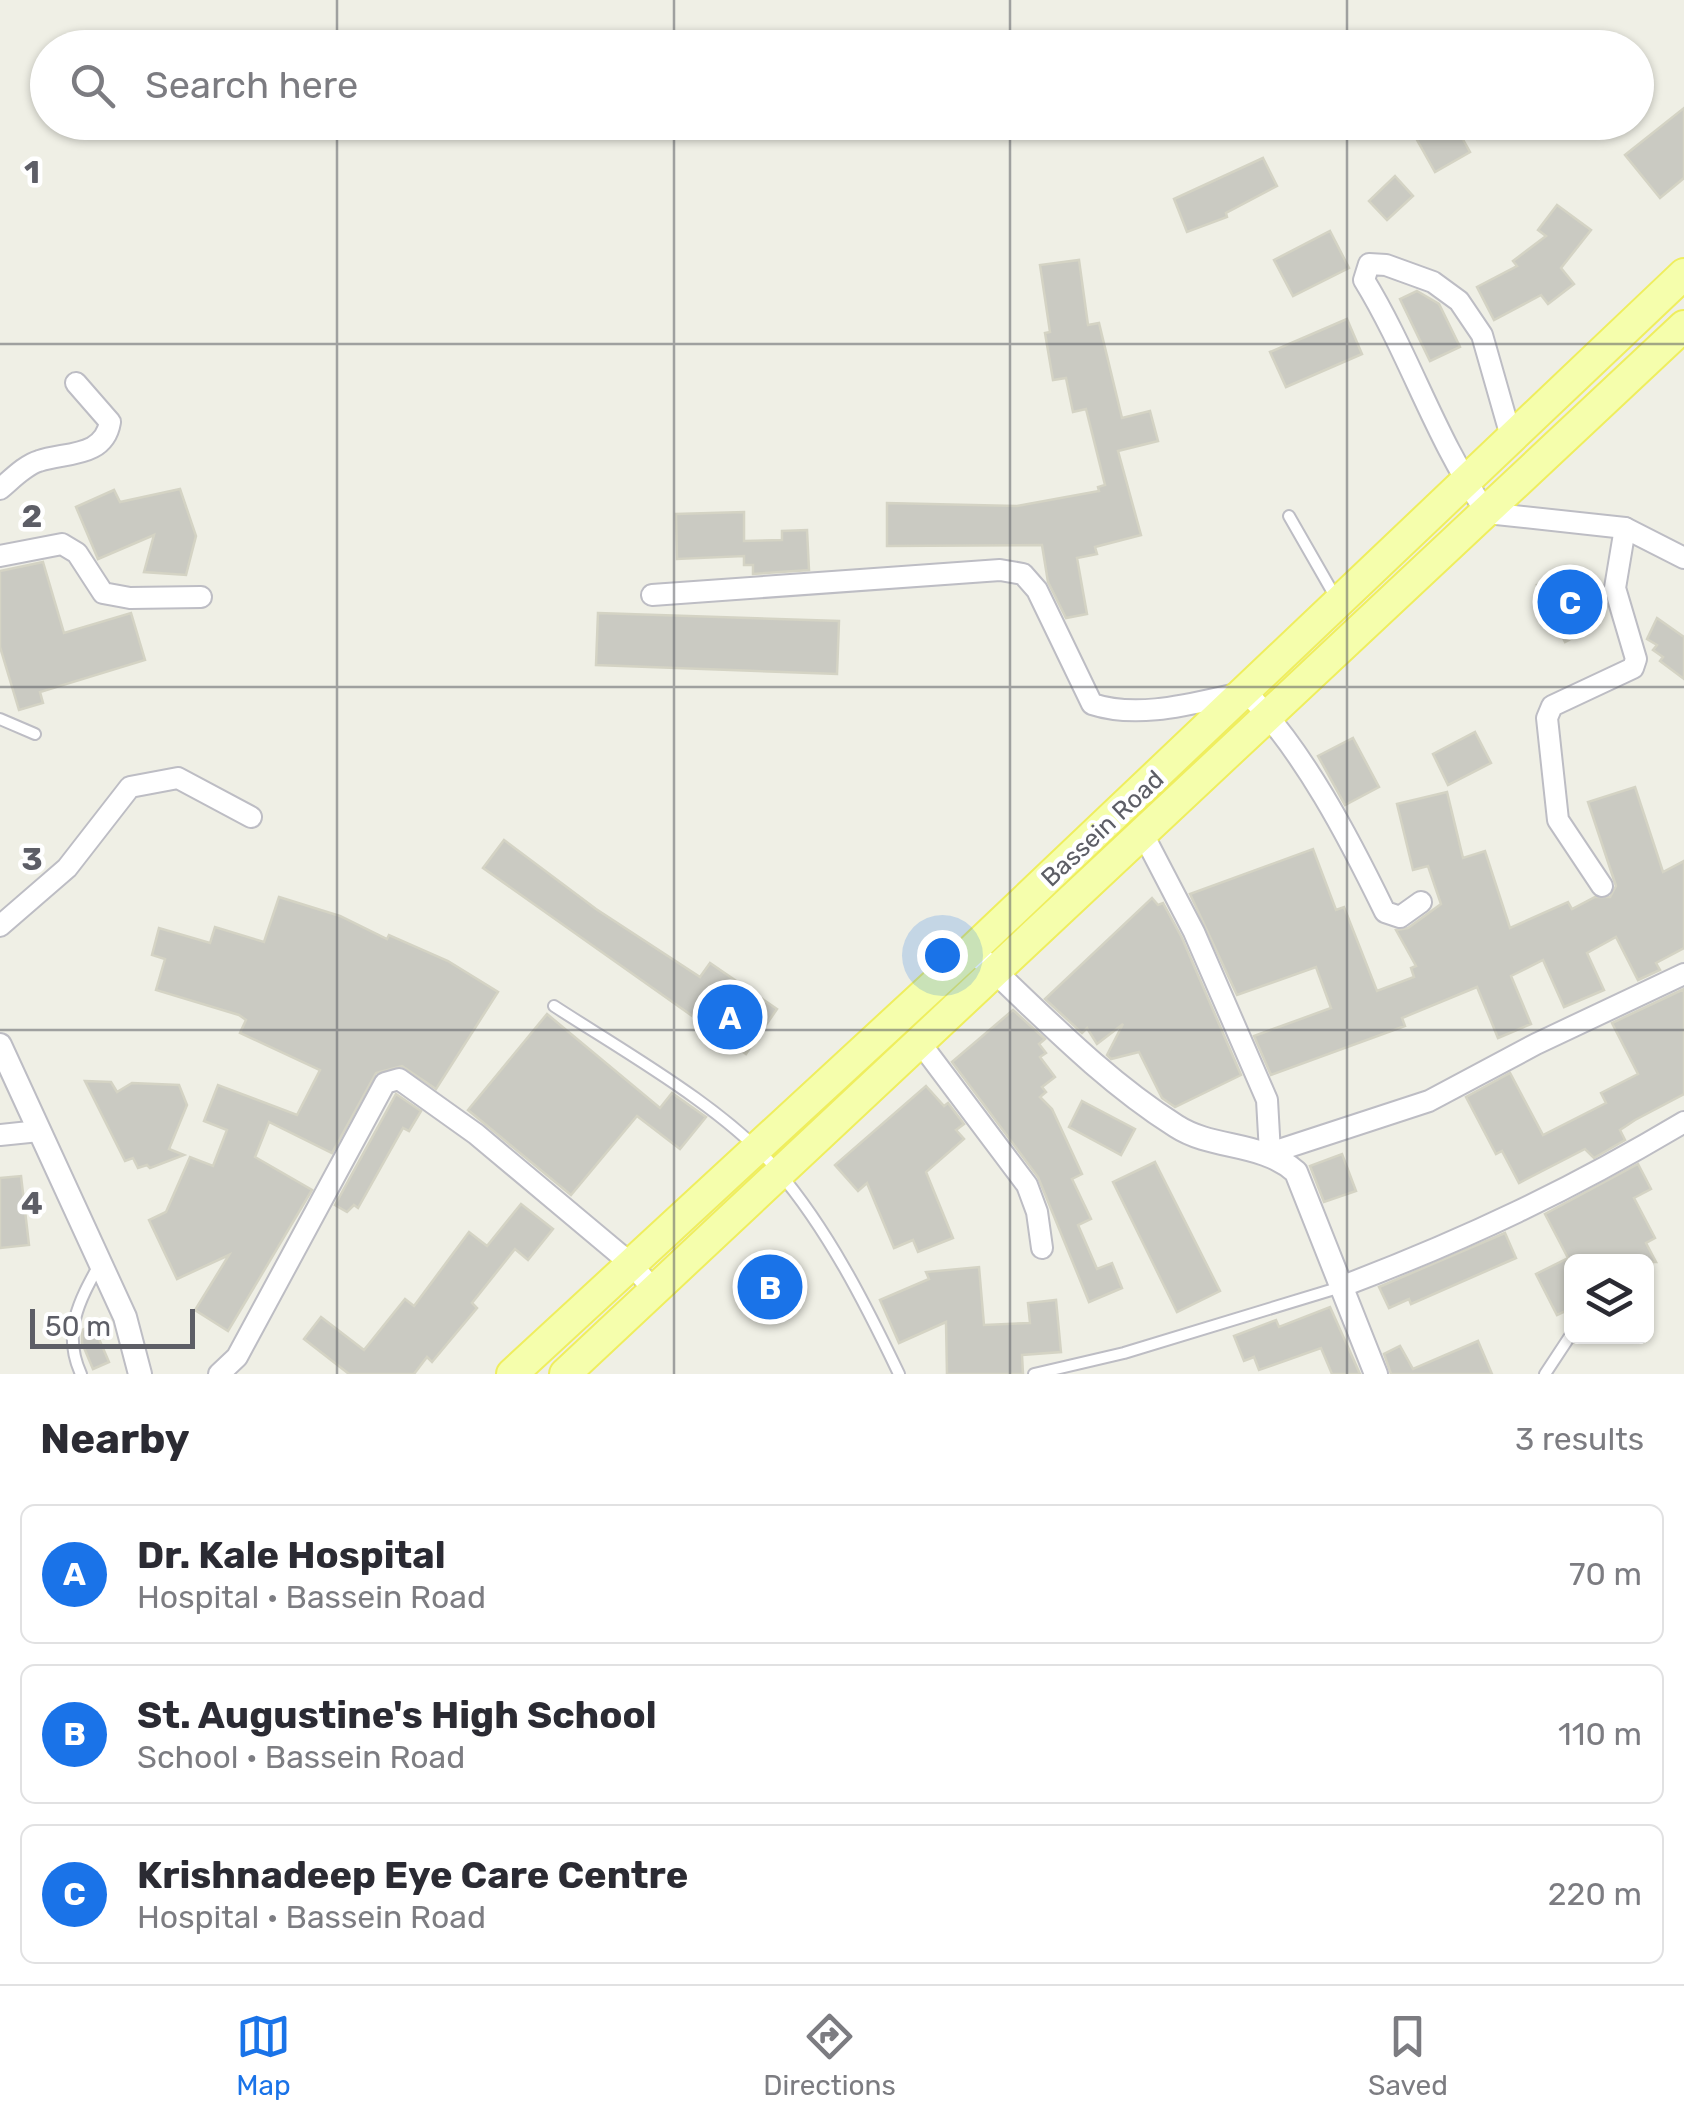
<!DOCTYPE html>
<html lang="en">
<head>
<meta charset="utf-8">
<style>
	:root { --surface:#fff; --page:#f7f7f7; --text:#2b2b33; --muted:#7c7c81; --line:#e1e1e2; --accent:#1a73e8 }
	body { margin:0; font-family:Rubik,sans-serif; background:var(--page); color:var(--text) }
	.controls { position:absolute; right:30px; bottom:30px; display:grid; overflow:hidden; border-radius:15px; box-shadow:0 2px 8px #0004 }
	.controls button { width:90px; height:90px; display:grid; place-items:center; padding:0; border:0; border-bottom:2px solid var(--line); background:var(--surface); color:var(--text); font:50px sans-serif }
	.scale { position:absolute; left:30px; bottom:25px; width:165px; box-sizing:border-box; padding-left:10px; border:5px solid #5d5e66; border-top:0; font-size:28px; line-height:35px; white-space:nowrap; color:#5d5e66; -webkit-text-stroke:8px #fff; paint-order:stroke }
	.you { position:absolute; left:942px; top:955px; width:35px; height:35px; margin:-25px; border:8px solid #fff; border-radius:50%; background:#1a73e8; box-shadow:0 0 0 15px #1a73e833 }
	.badge { display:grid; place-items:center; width:65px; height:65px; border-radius:50%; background:var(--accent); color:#fff; font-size:32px; font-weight:700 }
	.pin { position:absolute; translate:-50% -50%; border:5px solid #fff; box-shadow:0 2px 10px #0006 }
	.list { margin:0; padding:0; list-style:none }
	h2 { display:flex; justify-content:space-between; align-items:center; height:130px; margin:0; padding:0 40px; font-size:42px }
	h2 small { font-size:32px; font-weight:400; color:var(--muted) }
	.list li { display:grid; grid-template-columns:65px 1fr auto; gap:30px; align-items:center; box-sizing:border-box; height:140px; margin:0 20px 20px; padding:0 20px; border:2px solid var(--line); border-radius:15px }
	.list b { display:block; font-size:38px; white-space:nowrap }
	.list p { margin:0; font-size:32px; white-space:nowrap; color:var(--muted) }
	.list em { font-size:32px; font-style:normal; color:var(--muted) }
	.icon { flex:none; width:55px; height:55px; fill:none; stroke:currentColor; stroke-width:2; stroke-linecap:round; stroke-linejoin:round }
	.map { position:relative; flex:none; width:1684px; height:1374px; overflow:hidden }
	.search { position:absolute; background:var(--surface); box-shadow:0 2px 8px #0004; left:30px; right:30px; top:30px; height:110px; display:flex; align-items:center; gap:25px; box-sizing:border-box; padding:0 35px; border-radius:55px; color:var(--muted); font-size:38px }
	.sheet { height:610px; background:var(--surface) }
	nav { display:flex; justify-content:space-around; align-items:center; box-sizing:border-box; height:140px; border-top:2px solid var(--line); background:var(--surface); font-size:28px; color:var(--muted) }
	nav a { display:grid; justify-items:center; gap:5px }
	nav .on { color:var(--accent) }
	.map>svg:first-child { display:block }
	.building { fill:#cacac2; stroke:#d4d3c4; stroke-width:2.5 }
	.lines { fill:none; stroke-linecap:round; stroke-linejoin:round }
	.service-casing { stroke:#bdbdc4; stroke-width:14 }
	.minor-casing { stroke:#bdbdc4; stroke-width:24 }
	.tertiary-casing { stroke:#bdbdc4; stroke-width:26 }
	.primary-casing { stroke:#efee5e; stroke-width:34 }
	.service { stroke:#fff; stroke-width:10 }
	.minor { stroke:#fff; stroke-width:20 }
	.tertiary { stroke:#fff; stroke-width:22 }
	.primary { stroke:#f5feac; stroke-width:30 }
	.grid { fill:none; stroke:#5d5e66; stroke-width:2.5; stroke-opacity:0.55 }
	.labels { text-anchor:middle; stroke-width:9; stroke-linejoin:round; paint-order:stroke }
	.street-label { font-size:25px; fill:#5d5e66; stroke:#fff }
	.grid-label { font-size:32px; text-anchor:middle; font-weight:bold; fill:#5d5e66; stroke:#fff; stroke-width:9; stroke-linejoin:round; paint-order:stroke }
</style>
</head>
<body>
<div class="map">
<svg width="1684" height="1374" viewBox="0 0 1684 1374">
	<rect width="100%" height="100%" fill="#efefe5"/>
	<g class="building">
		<path d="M1684 108V178L1660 198 1625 155Z"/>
		<path d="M1407 122H1453L1470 152 1435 172Z"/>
		<path d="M1263 158 1277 186 1226 213 1227 217 1187 232 1174 199Z"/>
		<path d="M1395 176 1413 196 1387 220 1369 201Z"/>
		<path d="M1557 205 1591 230 1561 268 1574 284 1548 304 1541 295 1494 320 1477 287 1517 266 1513 261 1546 236 1538 230Z"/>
		<path d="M1330 231 1349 268 1293 296 1274 260Z"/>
		<path d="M1079 260 1088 325 1099 323 1122 418 1150 411 1158 441 1118 451 1141 535 1095 547 1097 554 1077 558 1087 614 1066 618 1048 582 1042 545 887 546V503L1017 506 1099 491 1098 487 1105 485 1086 409 1073 412 1066 378 1053 380 1045 333 1050 332 1040 265Z"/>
		<path d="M1417 291 1439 304 1460 347 1430 361 1400 299Z"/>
		<path d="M1347 319 1362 354 1286 387 1270 352Z"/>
		<path d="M180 489 196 536 186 575 144 572 154 535 98 559 76 507 114 490 120 502Z"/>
		<path d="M744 512V541L782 540V531L807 530 809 570 753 574V565H744V556L677 559 676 514Z"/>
		<path d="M43 562 64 633 131 613 145 660 40 692 43 703 19 710 0 647V571Z"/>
		<path d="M1578 570 1601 586 1606 607 1599 624 1565 642 1537 585Z"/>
		<path d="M598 613 839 621 837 674 596 665Z"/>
		<path d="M1657 618 1684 637V679L1660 661 1663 657 1653 650 1657 645 1647 639Z"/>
		<path d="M1475 732 1491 763 1448 785 1433 754Z"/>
		<path d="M1353 738 1379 787 1345 805 1318 756Z"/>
		<path d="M1635 787 1663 872 1684 861V948L1656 963 1660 970 1638 980 1616 937 1587 953 1604 990 1564 1007 1543 960 1511 976 1531 1024 1498 1038 1477 987 1402 1018 1405 1026 1271 1075 1254 1036 1331 1008 1316 967 1237 995 1190 894 1313 849 1336 910 1344 907 1377 991 1414 977 1411 968 1416 966 1396 930 1408 928 1441 904 1428 866 1413 870 1397 804 1447 792 1463 858 1485 851 1510 928 1568 902 1572 909 1595 897H1610L1616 886 1588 802Z"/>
		<path d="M504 840 596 909 700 977 710 963 777 1009 746 1054 483 868Z"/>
		<path d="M279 897 340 916 387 939 389 935 448 961 498 992 436 1089 402 1066 376 1073 332 1153 269 1122 255 1157 312 1190 228 1331 195 1310 229 1255 177 1279 149 1220 166 1212 190 1157 213 1166 227 1130 204 1121 218 1085 297 1115 320 1070 240 1033 246 1020 239 1015 156 990 165 959 152 955 159 928 210 943 215 927 264 942Z"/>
		<path d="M1152 898 1158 905 1163 903 1182 938 1241 1075 1175 1107 1162 1098 1139 1052 1111 1059 1107 1055 1123 1024 1097 1044 1087 1028 1082 1033 1045 999Z"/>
		<path d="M1684 989V1094L1635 1120 1620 1130 1625 1140 1594 1158 1585 1149 1519 1183 1502 1151 1496 1154 1466 1097 1510 1073 1543 1135 1606 1103 1601 1093 1638 1074 1612 1023Z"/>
		<path d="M1013 1010 1045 1039 1039 1044 1046 1053 1040 1057 1055 1077 1042 1087 1046 1092 1040 1097 1052 1109 1082 1174 1072 1179 1091 1219 1078 1225 1097 1269 1112 1263 1122 1288 1089 1302 1038 1177 952 1062Z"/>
		<path d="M547 1014 660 1108 672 1093 706 1117 680 1149 637 1116 571 1195 468 1110Z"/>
		<path d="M85 1081 111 1082 117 1092 132 1083 179 1085 187 1105 169 1149 184 1155 150 1168 147 1165 138 1168 133 1158 125 1161Z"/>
		<path d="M926 1086 944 1106 948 1103 964 1124 956 1130 964 1139 926 1172 953 1238 918 1252 913 1240 894 1248 867 1183 858 1191 835 1165Z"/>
		<path d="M396 1094 421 1111 409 1131 403 1128 358 1208 354 1205 347 1212 335 1205Z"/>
		<path d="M1082 1101 1135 1129 1121 1155 1069 1127Z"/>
		<path d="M1342 1154 1356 1191 1324 1202 1310 1166Z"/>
		<path d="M1155 1162 1220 1291 1177 1312 1113 1182Z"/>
		<path d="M1638 1164 1651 1189 1634 1198 1655 1238 1646 1243 1656 1262H1572V1308L1557 1315 1536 1274 1568 1258 1545 1214Z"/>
		<path d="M21 1176 29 1245 0 1248V1178Z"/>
		<path d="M521 1204 553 1229 528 1260 515 1249 472 1303 477 1308 432 1362 427 1357 414 1374H349L304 1339 321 1317 364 1350 405 1299 414 1306 469 1232 487 1246Z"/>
		<path d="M1505 1233 1516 1258 1411 1304 1409 1299 1389 1308 1379 1287Z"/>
		<path d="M979 1267 984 1325 1030 1323 1028 1303 1056 1300 1061 1352 1022 1355 1023 1374H947L946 1322 899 1343 880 1300 929 1279 926 1272Z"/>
		<path d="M1330 1307 1360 1374H1332L1321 1348 1259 1370 1254 1357 1244 1361 1234 1336 1276 1320 1279 1327Z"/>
		<path d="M93 1325 109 1362 93 1369 82 1343V1330Z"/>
		<path d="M1478 1341 1492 1374H1391L1384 1354 1400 1346 1413 1369Z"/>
	</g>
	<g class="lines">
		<defs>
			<g id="service">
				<path d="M1289 516 1336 598"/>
				<path d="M0 719 35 734"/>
				<path d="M554 1006C623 1051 725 1108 777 1170 828 1230 865 1303 899 1374"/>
				<path d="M81 1374C62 1333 79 1301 99 1265"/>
				<path d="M1034 1374 1124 1353 1341 1287"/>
				<path d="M1545 1374 1572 1333"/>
			</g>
			<g id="minor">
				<path d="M1512 440 1482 335 1459 301 1433 282 1386 265 1369 264 1364 280C1410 355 1436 441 1487 513L1625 528 1684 558"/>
				<path d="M0 489C11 480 25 465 39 461 65 452 104 458 110 422L76 383"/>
				<path d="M0 556 62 544 77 553 103 593 130 598 201 597"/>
				<path d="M652 595 1000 570 1023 574 1037 590 1092 704C1141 720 1197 702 1246 692 1304 751 1349 838 1385 912L1400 917 1421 902"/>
				<path d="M1143 834 1194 932 1267 1100 1270 1153 1429 1101 1536 1044 1684 974"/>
				<path d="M1602 886 1558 820 1547 718 1552 706 1633 668 1636 659 1615 588 1625 528"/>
				<path d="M0 926 67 868 130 787 178 778 251 817"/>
				<path d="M918 1040 1027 1185 1037 1212 1042 1248"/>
				<path d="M0 1135 39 1131"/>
				<path d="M1343 1286C1467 1239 1570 1190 1684 1122"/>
				<path d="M219 1374 237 1357 385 1083 399 1079 476 1134 630 1263 654 1290"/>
			</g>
			<g id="tertiary">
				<path d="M972 950C1038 1011 1099 1077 1176 1126 1213 1150 1261 1141 1296 1172L1376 1374"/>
				<path d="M0 1045 125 1317 140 1374"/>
			</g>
			<g id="primary">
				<path d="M512 1374 972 950 1684 274"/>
				<path d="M565 1374 1684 326"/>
			</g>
		</defs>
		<use href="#service" class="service-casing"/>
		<use href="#minor" class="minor-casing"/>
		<use href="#tertiary" class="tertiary-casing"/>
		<use href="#primary" class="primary-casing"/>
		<use href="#service" class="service"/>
		<use href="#minor" class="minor"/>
		<use href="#tertiary" class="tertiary"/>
		<use href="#primary" class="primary"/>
	</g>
	<path class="grid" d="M337 0V48M674 0V48M1010 0V48M1347 0V48M337 122V1374M674 122V1374M1010 122V1374M1347 122V1374M0 344H1684M0 687H1684M0 1030H1684"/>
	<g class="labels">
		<g class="street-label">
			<text transform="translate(1102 828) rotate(-43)" y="9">Bassein Road</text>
		</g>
	</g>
	<g class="grid-label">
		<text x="32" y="183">1</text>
		<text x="32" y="527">2</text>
		<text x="32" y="870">3</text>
		<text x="32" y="1214">4</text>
	</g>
</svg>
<div class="controls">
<button><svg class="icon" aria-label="layers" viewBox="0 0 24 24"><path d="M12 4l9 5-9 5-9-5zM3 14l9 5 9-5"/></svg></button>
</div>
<div class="scale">50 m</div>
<div class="you"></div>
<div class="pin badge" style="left:730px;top:1017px">A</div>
<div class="pin badge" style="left:770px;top:1287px">B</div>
<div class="pin badge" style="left:1570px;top:602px">C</div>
<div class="search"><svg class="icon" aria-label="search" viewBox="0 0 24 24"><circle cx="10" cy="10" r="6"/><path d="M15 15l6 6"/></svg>Search here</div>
</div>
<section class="sheet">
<h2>Nearby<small>3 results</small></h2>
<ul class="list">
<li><span class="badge">A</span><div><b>Dr. Kale Hospital</b><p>Hospital · Bassein Road</p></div><em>70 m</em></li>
<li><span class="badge">B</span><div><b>St. Augustine's High School</b><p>School · Bassein Road</p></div><em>110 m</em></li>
<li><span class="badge">C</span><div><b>Krishnadeep Eye Care Centre</b><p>Hospital · Bassein Road</p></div><em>220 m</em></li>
</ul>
</section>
<nav>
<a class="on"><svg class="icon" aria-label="map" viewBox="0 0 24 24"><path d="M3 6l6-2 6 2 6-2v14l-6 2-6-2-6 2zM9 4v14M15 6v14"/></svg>Map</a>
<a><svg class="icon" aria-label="directions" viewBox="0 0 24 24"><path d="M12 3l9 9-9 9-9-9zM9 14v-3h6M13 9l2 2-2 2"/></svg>Directions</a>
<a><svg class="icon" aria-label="saved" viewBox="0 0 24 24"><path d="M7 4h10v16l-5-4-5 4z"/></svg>Saved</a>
</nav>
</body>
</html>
